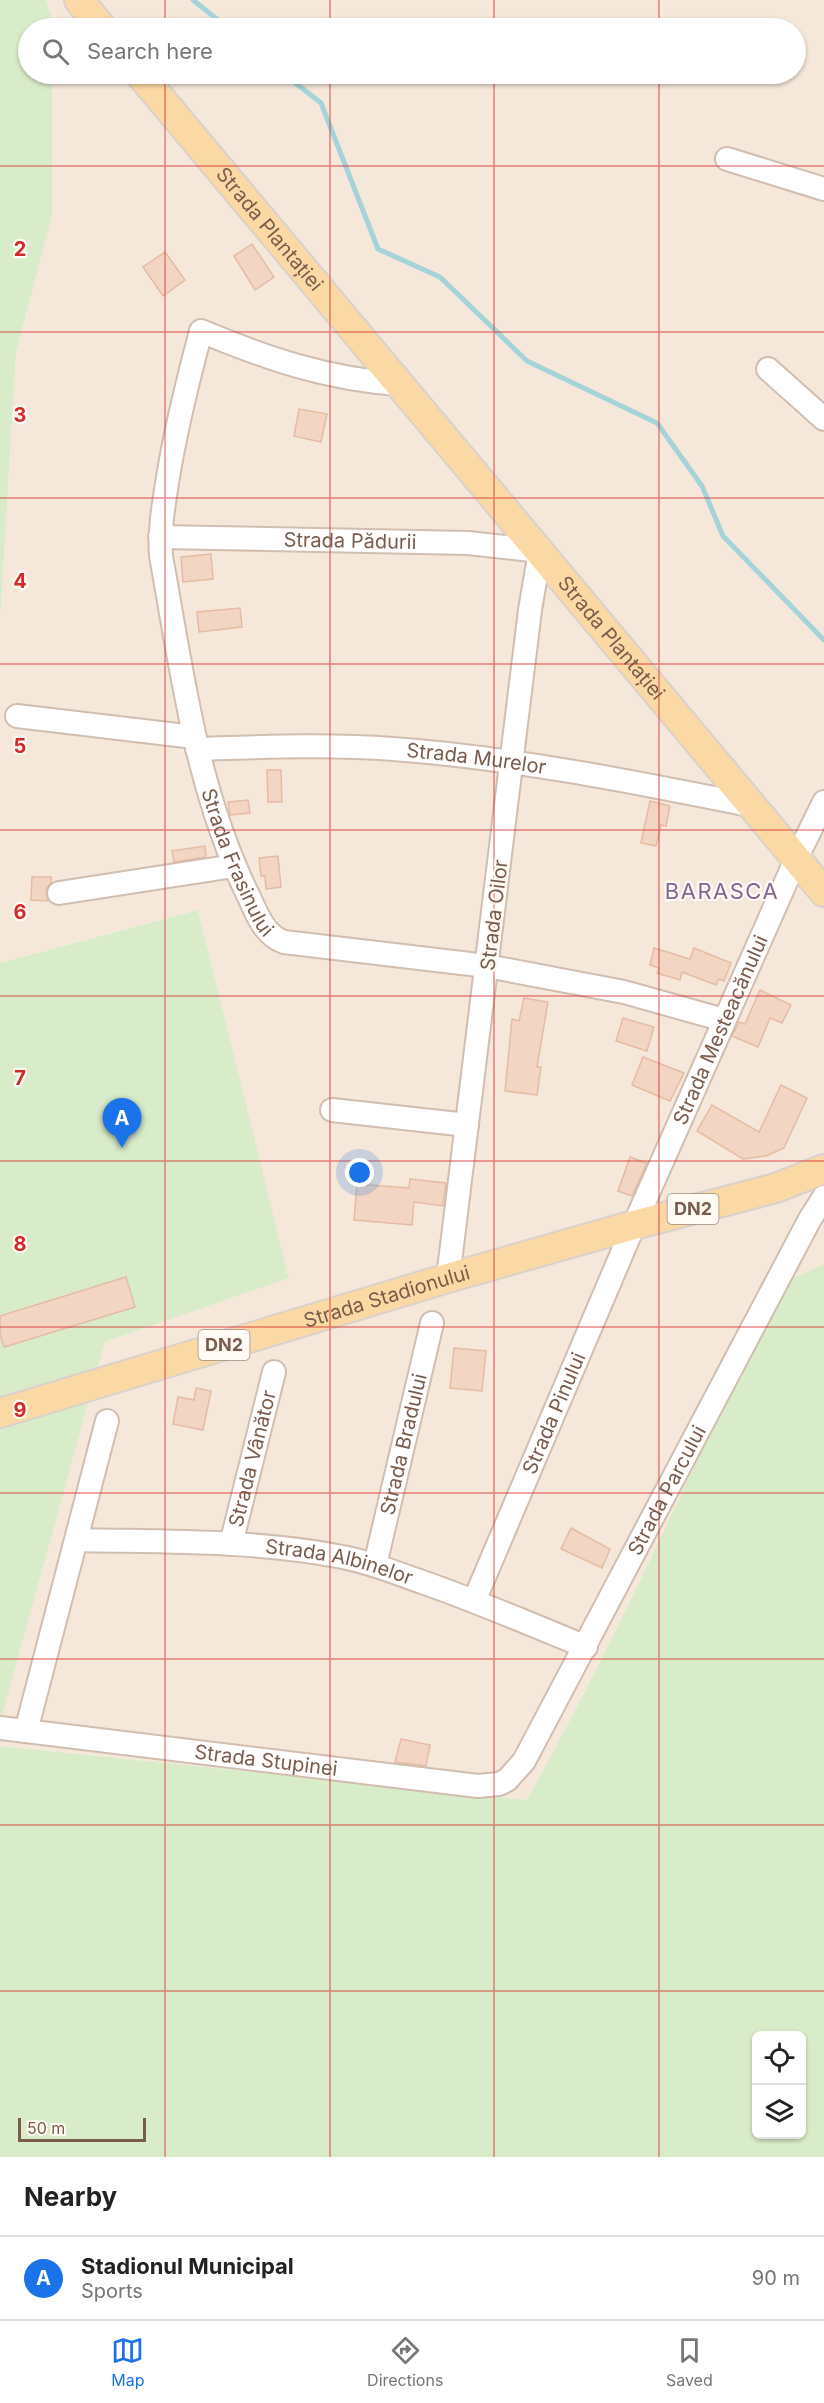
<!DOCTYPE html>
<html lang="en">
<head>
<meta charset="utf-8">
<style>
	:root { --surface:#fff; --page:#f6f6f6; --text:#222; --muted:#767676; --line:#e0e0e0; --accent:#1a73e8 }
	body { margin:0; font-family:Inter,sans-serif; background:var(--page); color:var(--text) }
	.controls { position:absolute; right:18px; bottom:18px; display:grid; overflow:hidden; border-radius:9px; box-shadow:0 2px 4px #0004 }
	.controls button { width:54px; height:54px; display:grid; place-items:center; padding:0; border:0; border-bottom:2px solid var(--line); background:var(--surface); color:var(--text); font:30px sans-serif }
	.scale { position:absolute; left:18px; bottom:15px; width:128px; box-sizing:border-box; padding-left:6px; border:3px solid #7a5c4d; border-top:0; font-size:16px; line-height:21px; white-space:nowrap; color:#7a5c4d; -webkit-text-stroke:4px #fffaf3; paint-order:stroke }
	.you { position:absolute; left:360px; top:1173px; width:21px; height:21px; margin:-15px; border:4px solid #fff; border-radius:50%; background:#1a73e8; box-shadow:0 0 0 9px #1a73e833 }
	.badge { display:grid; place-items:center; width:39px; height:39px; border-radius:50%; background:var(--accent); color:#fff; font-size:20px; font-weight:700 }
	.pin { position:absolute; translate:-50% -50px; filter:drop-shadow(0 2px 3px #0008) }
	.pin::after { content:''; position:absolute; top:32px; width:21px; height:18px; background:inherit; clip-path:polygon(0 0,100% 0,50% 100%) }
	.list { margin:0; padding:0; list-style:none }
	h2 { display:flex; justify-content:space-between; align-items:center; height:78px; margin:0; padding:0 24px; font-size:26px }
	h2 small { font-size:20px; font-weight:400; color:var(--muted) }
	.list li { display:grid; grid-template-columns:39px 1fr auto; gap:18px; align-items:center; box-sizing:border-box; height:84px; padding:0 24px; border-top:2px solid var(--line) }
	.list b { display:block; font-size:22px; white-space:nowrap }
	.list p { margin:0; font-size:20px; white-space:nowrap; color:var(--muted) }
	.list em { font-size:20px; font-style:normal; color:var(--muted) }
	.icon { flex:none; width:33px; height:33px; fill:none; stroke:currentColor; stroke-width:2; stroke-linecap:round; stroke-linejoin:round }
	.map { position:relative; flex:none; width:824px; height:2157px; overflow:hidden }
	.search { position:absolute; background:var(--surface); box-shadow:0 2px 4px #0004; left:18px; right:18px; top:18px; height:66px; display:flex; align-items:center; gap:15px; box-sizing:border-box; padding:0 21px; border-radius:33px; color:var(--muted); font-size:22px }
	.sheet { height:162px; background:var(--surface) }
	nav { display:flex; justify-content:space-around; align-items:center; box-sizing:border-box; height:84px; border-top:2px solid var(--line); background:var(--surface); font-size:16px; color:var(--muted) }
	nav a { display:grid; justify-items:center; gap:3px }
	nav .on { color:var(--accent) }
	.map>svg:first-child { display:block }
	.residential { fill:#f5e8da }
	.green { fill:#d8ecc9; fill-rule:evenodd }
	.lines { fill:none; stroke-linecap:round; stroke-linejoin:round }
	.stream { stroke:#a5d3da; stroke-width:5 }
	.building { fill:#f3d5c3; stroke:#e6bba3; stroke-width:1.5 }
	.minor-casing { stroke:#d1beb0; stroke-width:26 }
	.major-casing { stroke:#dad1cd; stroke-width:32 }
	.minor { stroke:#fff; stroke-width:22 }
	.major { stroke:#fbd9a5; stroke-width:28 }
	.grid { fill:none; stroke:#d62828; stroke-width:1.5; stroke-opacity:0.55 }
	.labels { text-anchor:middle; stroke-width:4.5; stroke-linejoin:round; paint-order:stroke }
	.shield { fill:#fffaf3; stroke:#a28b7f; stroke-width:1.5 }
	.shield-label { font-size:18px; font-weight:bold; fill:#7a5c4d }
	.street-label { font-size:20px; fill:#7a5c4d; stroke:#fffaf3 }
	.quarter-label { font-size:22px; letter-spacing:1.5px; fill:#846695; stroke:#fffaf3 }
	.grid-label { font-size:20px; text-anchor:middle; font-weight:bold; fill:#d62828; stroke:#fffaf3; stroke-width:4.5; stroke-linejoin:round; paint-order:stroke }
</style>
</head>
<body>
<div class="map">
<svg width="824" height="2157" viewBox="0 0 824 2157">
	<rect width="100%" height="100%" fill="#fdf6ec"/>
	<path class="residential" d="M46 0H824V1264L777 1285 675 1513 579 1708 527 1800 0 1746V1724L105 1342 289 1278 198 910 0 963V624L16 353 52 216V74H796V28H52V18Z"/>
	<g class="green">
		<path d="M0 0H46L52 18V28H28V74H52V216L16 353 0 624Z"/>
		<path d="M198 910 289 1278 105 1342 0 1724V963Z"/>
		<path d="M824 1264V2157H0V1746L527 1800C620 1633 698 1459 777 1285ZM756 2036H802V2134H756Z"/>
	</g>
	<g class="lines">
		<g class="stream">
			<path d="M193 0 228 28"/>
			<path d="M284 74 321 103 378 249 440 277 527 361 657 423 702 486 723 536 824 640"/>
		</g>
	</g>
	<g class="building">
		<path d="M252 244 274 277 255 290 234 256Z"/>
		<path d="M165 252 185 280 163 296 143 267Z"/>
		<path d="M299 409 327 414 321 442 294 436Z"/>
		<path d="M211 554 213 579 183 582 181 557Z"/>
		<path d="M240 608 242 627 199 632 197 612Z"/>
		<path d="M267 770H281L282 802H268Z"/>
		<path d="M248 800 250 813 230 815 228 802Z"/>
		<path d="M650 801 670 806 666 826 661 825 656 846 641 843Z"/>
		<path d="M205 846 206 857 174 862 172 851Z"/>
		<path d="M278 856 281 887 266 889 265 876H261L259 858Z"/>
		<path d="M32 877H51V883L46 889 48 901 31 900Z"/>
		<path d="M654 948 690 959 694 948 731 963 724 981 719 979 716 985 682 972 680 980 657 973 659 968 650 965Z"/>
		<path d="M760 990 791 1005 782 1023 770 1018 758 1047 732 1036 739 1022 745 1024Z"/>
		<path d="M524 998 548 1002 537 1067H541L537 1095 505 1091 512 1019 519 1021Z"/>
		<path d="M623 1018 654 1027 647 1051 616 1041Z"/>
		<path d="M643 1057 684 1073 670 1101 632 1085Z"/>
		<path d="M781 1085 807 1098 784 1148 766 1156 743 1159 697 1131 712 1105 759 1132Z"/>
		<path d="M630 1157 647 1163 632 1196 618 1191Z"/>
		<path d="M410 1179 446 1183 443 1206 414 1202 412 1225 354 1220 357 1184 409 1188Z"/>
		<path d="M126 1277 135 1307 4 1347 0 1334V1316Z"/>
		<path d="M454 1348 486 1351 482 1391 450 1388Z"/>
		<path d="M196 1388 211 1391 203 1430 173 1424 178 1397 194 1400Z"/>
		<path d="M571 1528 610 1549 602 1568 561 1549Z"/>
		<path d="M401 1739 430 1745 426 1766 395 1762Z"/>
	</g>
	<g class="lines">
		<defs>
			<g id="minor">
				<path d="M727 159 824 189"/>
				<path d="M768 369 824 419"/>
				<path id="s1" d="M399 384C327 379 268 359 201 331 188 380 176 427 168 477 164 503 159 529 161 556 182 671 196 790 249 897 257 914 264 935 284 942L487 966 624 992 724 1020"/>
				<path id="s2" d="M160 537 468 543 540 551 530 610 448 1278"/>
				<path d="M17 716 194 737"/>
				<path id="s3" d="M197 749C262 747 328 744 393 749 515 758 634 782 754 806"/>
				<path d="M59 893 234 866"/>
				<path d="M332 1110 467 1125"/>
				<path id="s4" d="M77 1540C164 1542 252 1540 337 1556 367 1561 396 1573 425 1583 479 1602 533 1625 586 1647"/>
				<path id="s5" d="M231 1544 274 1372"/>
				<path id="s6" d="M375 1565 432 1323"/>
				<path id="s7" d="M474 1601 634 1225 797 857 824 802"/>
				<path id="s8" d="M0 1728 478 1786 499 1784 507 1780 524 1761 810 1219 824 1197"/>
				<path d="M26 1731 107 1421"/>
			</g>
			<g id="major">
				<path d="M79 0 102 28"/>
				<path id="s9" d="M140 74 824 892"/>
				<path id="s10" d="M0 1413 448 1278 634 1225 776 1188 824 1169"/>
			</g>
		</defs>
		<use href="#minor" class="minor-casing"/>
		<use href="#major" class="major-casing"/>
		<use href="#minor" class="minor"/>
		<use href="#major" class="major"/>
	</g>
	<path class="grid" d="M165 0V28M330 0V28M494 0V28M659 0V28M165 74V2157M330 74V2157M494 74V2157M659 74V2157M0 166H824M0 332H824M0 498H824M0 664H824M0 830H824M0 996H824M0 1161H824M0 1327H824M0 1493H824M0 1659H824M0 1825H824M0 1991H824"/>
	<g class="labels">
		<g class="shield">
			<rect x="667.5" y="1194" width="51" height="30" rx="4.5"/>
			<rect x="198.5" y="1330" width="51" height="30" rx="4.5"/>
		</g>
		<g class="shield-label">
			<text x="693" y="1215">DN2</text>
			<text x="224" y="1351">DN2</text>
		</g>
		<g class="street-label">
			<text dy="7" stroke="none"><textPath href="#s9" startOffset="202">Strada Plantației</textPath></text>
			<text dy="7" stroke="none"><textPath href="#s2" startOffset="190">Strada Pădurii</textPath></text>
			<text dy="7" stroke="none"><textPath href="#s9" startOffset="735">Strada Plantației</textPath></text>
			<text dy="7" stroke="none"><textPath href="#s3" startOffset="280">Strada Murelor</textPath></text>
			<text dy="7" stroke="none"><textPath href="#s1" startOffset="752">Strada Frasinului</textPath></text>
			<text transform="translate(494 915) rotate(-83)" y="7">Strada Oilor</text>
			<text dy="7" stroke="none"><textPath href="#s7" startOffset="622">Strada Mesteacănului</textPath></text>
			<text dy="7" stroke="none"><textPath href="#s10" startOffset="404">Strada Stadionului</textPath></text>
			<text dy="7" stroke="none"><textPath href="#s7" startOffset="204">Strada Pinului</textPath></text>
			<text dy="7" stroke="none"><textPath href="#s6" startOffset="124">Strada Bradului</textPath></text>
			<text dy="7" stroke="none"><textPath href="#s5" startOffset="88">Strada Vânător</textPath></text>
			<text dy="7" stroke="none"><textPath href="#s8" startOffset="843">Strada Parcului</textPath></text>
			<text dy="7" stroke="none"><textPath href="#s4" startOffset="264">Strada Albinelor</textPath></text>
			<text dy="7" stroke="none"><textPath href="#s8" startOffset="268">Strada Stupinei</textPath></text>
		</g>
		<g class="quarter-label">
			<text x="722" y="899">BARASCA</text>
		</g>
	</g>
	<g class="grid-label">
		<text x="20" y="256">2</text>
		<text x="20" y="422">3</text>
		<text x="20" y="588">4</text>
		<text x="20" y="753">5</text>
		<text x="20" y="919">6</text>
		<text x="20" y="1085">7</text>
		<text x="20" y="1251">8</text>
		<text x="20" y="1417">9</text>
	</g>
</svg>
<div class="controls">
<button><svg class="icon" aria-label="locate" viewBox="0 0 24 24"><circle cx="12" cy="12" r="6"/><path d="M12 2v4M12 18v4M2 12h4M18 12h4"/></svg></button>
<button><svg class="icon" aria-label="layers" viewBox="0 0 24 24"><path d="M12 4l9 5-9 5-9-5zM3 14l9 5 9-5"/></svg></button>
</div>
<div class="scale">50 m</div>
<div class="you"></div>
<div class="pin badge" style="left:122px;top:1148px">A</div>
<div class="search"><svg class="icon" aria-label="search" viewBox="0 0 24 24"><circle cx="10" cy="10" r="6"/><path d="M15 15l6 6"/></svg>Search here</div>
</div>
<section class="sheet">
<h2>Nearby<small></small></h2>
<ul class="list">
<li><span class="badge">A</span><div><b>Stadionul Municipal</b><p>Sports</p></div><em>90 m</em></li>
</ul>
</section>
<nav>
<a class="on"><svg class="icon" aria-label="map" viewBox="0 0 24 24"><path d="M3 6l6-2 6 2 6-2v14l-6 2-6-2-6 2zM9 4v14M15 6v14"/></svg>Map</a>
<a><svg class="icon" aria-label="directions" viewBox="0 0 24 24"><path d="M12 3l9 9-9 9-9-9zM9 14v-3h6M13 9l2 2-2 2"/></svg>Directions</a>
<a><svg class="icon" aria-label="saved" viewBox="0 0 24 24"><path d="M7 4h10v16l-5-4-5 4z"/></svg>Saved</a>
</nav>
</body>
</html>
